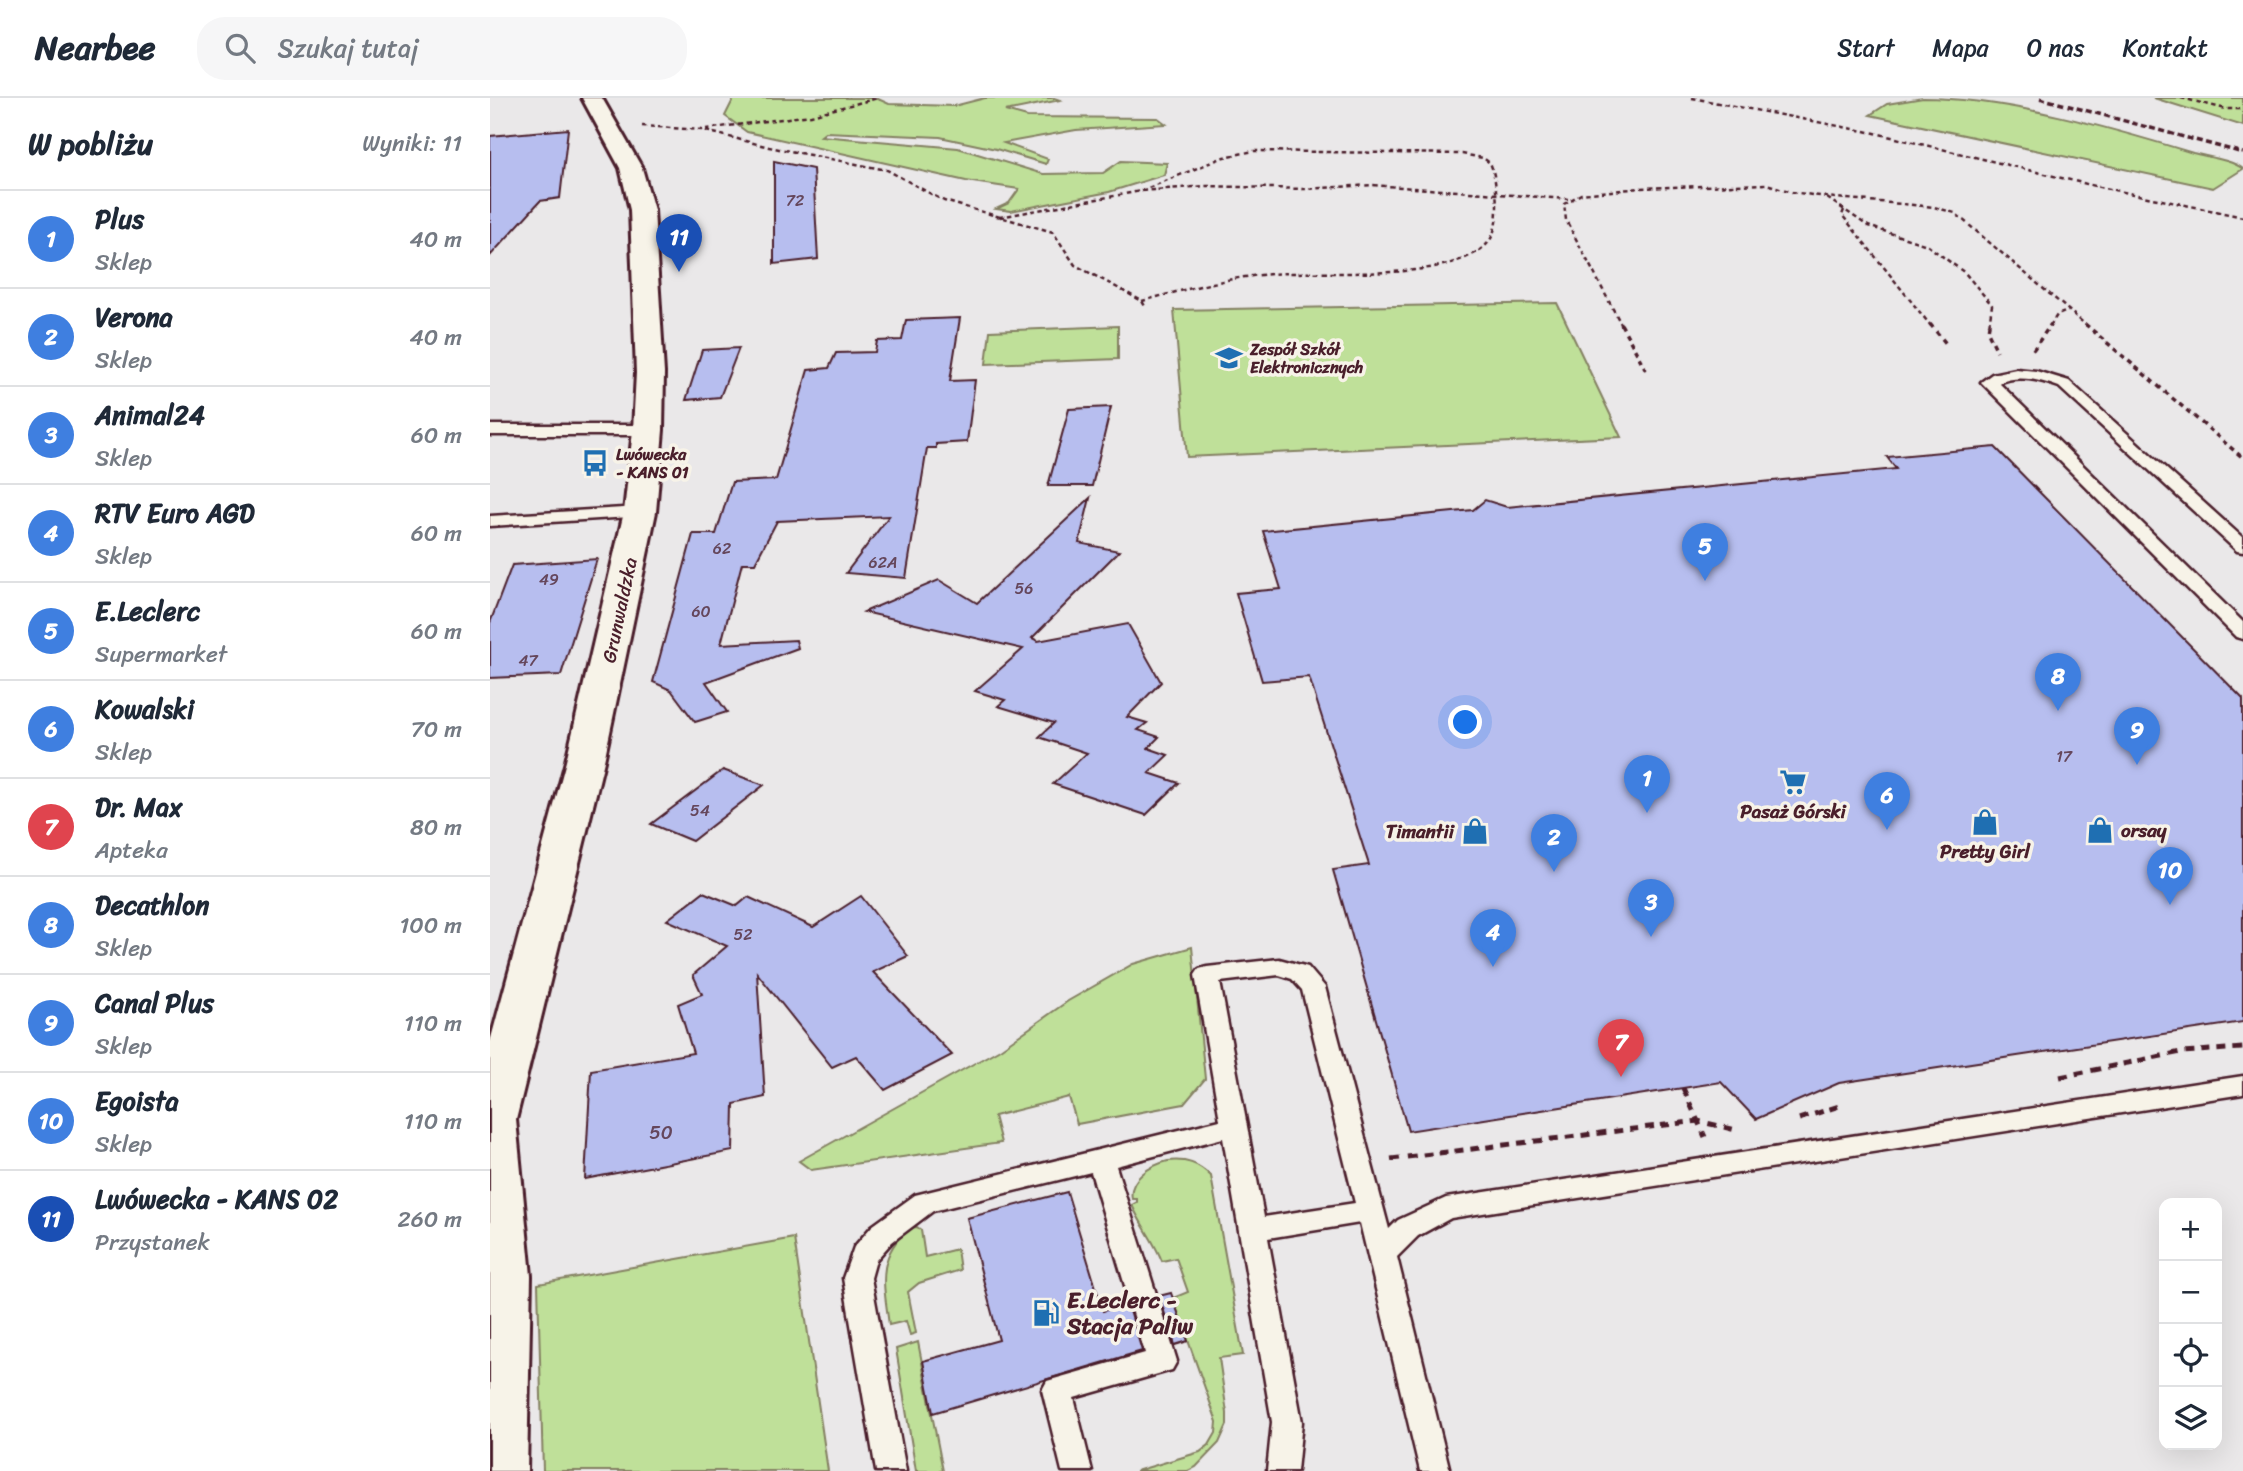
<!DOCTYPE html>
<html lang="pl">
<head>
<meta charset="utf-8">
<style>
	:root { --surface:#fff; --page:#f6f6f7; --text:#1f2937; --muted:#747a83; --line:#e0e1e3; --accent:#ea580c }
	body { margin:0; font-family:Sriracha,sans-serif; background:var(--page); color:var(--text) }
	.controls { position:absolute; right:21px; bottom:21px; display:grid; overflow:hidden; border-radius:14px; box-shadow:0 7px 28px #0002 }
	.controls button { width:63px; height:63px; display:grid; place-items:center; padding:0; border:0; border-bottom:2px solid var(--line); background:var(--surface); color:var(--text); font:35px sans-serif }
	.you { position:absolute; left:976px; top:625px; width:24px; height:24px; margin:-18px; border:5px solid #fff; border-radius:50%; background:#1a73e8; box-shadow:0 0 0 10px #1a73e833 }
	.badge { display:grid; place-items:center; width:46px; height:46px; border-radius:50%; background:var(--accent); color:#fff; font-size:23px; font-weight:700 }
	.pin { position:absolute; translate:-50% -58px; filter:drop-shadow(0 2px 4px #0008) }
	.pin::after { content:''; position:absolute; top:37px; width:24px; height:21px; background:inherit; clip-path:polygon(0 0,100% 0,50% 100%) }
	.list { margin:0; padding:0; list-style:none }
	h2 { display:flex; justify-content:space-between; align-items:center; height:91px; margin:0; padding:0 28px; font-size:30px }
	h2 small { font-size:23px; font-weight:400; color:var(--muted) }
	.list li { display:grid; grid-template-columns:46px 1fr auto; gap:21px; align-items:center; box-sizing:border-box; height:98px; padding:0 28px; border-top:2px solid var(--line) }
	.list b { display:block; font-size:26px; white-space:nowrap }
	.list p { margin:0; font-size:23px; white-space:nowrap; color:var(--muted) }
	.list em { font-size:23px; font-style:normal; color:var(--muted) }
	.icon { flex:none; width:38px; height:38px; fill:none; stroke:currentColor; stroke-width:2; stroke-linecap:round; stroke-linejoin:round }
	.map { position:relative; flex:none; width:1753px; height:1373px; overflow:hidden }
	header { display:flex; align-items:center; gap:42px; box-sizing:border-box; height:98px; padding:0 35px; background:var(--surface); border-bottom:2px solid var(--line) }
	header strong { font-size:33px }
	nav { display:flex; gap:38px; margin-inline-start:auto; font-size:24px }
	.search { width:490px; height:63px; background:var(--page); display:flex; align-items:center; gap:18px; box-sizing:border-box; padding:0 24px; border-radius:28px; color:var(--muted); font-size:26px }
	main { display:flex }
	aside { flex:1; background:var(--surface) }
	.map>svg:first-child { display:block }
	.green { fill:#bfe099; stroke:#848062; stroke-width:2 }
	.building { fill:#b7beef; stroke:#4a1f2b; stroke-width:2 }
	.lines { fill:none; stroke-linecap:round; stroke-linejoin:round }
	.lane-casing { stroke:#4a1f2b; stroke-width:5 }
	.secondary-casing { stroke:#4a1f2b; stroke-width:6 }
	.path-far2 { stroke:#4a1f2b; stroke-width:2.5; stroke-dasharray:4.5 3.5; stroke-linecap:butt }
	.path-far1 { stroke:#4a1f2b; stroke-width:3.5; stroke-dasharray:5 4.5; stroke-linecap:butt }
	.path { stroke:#4a1f2b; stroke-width:5; stroke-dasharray:9 7; stroke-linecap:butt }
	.lane { fill:#f7f3e8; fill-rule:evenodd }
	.secondary { fill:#f7f3e8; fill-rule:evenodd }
	.rail { stroke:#4a1f2b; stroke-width:3.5; stroke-dasharray:6 3.5; stroke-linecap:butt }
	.labels { text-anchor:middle; stroke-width:7; stroke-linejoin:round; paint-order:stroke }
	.number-label { font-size:16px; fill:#65475c }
	.far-poi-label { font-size:16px; font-weight:bold; fill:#4a1f2b; stroke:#f7f3e8; text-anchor:start }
	.street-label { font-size:19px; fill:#4a1f2b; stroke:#f7f3e8 }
	.poi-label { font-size:19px; font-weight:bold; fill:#4a1f2b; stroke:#f7f3e8 }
	.near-number-label { font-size:19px; fill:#65475c }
	.near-poi-label { font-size:23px; font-weight:bold; fill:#4a1f2b; stroke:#f7f3e8; text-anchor:start }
</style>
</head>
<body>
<header>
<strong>Nearbee</strong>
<div class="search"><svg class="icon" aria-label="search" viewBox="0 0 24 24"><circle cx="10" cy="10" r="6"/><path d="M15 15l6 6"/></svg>Szukaj tutaj</div>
<nav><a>Start</a><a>Mapa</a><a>O nas</a><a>Kontakt</a></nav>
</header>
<main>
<aside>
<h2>W pobliżu<small>Wyniki: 11</small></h2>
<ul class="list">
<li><span class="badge" style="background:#3f7fe0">1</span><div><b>Plus</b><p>Sklep</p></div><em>40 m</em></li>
<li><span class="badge" style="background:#3f7fe0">2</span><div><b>Verona</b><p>Sklep</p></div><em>40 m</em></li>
<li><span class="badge" style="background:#3f7fe0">3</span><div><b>Animal24</b><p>Sklep</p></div><em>60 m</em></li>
<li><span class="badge" style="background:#3f7fe0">4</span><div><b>RTV Euro AGD</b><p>Sklep</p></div><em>60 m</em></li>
<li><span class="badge" style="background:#3f7fe0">5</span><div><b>E.Leclerc</b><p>Supermarket</p></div><em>60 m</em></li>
<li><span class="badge" style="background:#3f7fe0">6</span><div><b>Kowalski</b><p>Sklep</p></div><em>70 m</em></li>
<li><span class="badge" style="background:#e0444e">7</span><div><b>Dr. Max</b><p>Apteka</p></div><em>80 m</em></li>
<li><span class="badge" style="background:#3f7fe0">8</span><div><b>Decathlon</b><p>Sklep</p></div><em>100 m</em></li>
<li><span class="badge" style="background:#3f7fe0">9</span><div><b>Canal Plus</b><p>Sklep</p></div><em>110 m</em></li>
<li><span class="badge" style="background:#3f7fe0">10</span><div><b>Egoista</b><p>Sklep</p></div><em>110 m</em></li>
<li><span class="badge" style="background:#1a4fb4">11</span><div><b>Lwówecka - KANS 02</b><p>Przystanek</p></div><em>260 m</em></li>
</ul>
</aside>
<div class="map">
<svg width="1753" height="1373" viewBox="0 0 1753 1373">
	<rect width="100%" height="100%" fill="#eae8e9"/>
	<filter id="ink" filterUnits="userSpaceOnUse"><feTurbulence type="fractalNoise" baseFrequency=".0143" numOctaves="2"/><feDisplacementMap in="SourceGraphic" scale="14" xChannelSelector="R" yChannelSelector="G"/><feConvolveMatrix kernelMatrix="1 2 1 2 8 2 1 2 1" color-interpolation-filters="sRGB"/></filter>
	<g filter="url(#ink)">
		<g class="green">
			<path d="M244 0H386L399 6 464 8 495 0H564L570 2 515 13 537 19 668 20 676 26 586 32 514 45 558 61 556 66 506 51 450 39 336 34 331 38 468 50 553 76 613 75 631 63 677 65 674 77 619 94 521 113 506 111 519 105 529 91 476 83 257 34 235 18Z"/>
			<path d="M1433 0C1517 0 1621 30 1703 55 1718 59 1742 62 1753 71L1723 90 1380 17 1397 6Z"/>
			<path d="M1663 0H1753V28L1667 1Z"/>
			<path d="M1067 205 1131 339 697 359 684 212Z"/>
			<path d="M628 228V261L496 266 500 233Z"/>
			<path d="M702 849 715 981 694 1006 587 1026 579 999 504 1018 511 1045 321 1072 309 1063 510 951 578 903 643 866Z"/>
			<path d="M678 1063C696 1061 708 1065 721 1078L753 1257 729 1260 737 1315V1327L729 1345 706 1369 698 1373H646L710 1354 719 1347 726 1335 727 1324 683 1200 698 1194 686 1160 672 1163C664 1143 651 1127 642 1107L647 1104V1101H642C638 1081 661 1067 678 1063Z"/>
			<path d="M427 1129 431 1132 435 1159 467 1151 470 1172 429 1185 418 1194 426 1235 420 1237 416 1223 399 1227C394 1187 385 1160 419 1130Z"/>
			<path d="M304 1140 338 1373H53L48 1186Z"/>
			<path d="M428 1244 453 1373H426L406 1251Z"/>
		</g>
		<g class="building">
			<path d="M78 31 70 100 50 103 0 158V38Z"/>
			<path d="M284 63 323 71 328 161 284 166Z"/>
			<path d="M470 220 460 283 485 282 477 344 446 346V350H437L416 480 356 475 399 418 287 423 265 465H252L231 546 306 542 308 550 216 584 237 614 205 624 181 592 163 584 203 436H226L242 384 286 382 318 272 339 270 346 255 385 254 387 243 412 242 416 222Z"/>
			<path d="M249 250 230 299 196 302 212 252Z"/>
			<path d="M621 309 602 388H558L579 311Z"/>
			<path d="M1505 349 1753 601V924L1349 985 1266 1021 1231 984 918 1033 843 772 879 767 819 579 772 583 746 495 791 491 773 433 983 412 995 402 1017 409 1406 371 1397 359Z"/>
			<path d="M600 400 589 445 629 453 542 540 548 543 638 526 671 584 637 619 657 625 648 632 669 639 658 650 678 657 659 675 689 685 656 717 563 686 597 655 549 639 564 625 508 608 515 602 485 593 533 551 374 514 449 482 487 505Z"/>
			<path d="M107 461 71 577 0 580V525L22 467Z"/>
			<path d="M233 672 274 687 202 743 161 726Z"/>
			<path d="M213 794 247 808 258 799 323 829 371 798 418 858 383 874 462 957 395 992 366 958 342 969 267 875 275 999 244 1006 243 1053 95 1081 101 972 203 955 188 906 212 896 203 877 237 848 177 822Z"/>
			<path d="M577 1094 613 1213 638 1206 652 1253 443 1315 433 1263 509 1242 477 1120Z"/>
			<path d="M681 1195 698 1243 685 1247 669 1198Z"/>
		</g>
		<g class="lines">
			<defs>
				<g id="lane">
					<path d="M1526 271 1546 273 1579 283 1753 440V454L1747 453 1569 289C1550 282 1528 276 1509 285L1753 524V541L1746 539 1491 284 1502 276Z"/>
					<path d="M0 327H158L166 332 158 337H0Z"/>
					<path d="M150 409 156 410 159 414 156 418 0 428V418Z"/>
					<path d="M789 861 818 869 835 889 899 1131 908 1122 956 1100 1753 978V996L961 1120 928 1138 907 1159 960 1373H930L870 1125 778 1140 812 1324 807 1373H777L782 1324 733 1040 626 1068 687 1263 682 1272 584 1300 602 1373H572L552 1292 557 1283 655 1255 601 1074 443 1113 402 1144 386 1162 381 1180 416 1373H386L353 1180 364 1149 382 1128 425 1097 730 1022 705 877 709 871 717 869ZM789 877 802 881 812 892 865 1105 774 1119 730 884Z"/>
				</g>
				<path id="secondary" d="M92 0H112L152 70 164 112 174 275 173 332 166 414 114 663 26 1022 41 1178 37 1373H0V944L76 663 134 414 143 332 146 275 140 112 130 70Z"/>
			</defs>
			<use href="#lane" class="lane-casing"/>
			<use href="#secondary" class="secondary-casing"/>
			<g class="path-far2">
				<path d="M1202 0 1385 35 1605 88 1753 119"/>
				<path d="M1691 0 1736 11H1753"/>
				<path d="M152 28 212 32 279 49 397 72 454 103 563 134 585 167 652 203 656 210"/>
				<path d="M216 31 321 17 388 0"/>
				<path d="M651 93 734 59 764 53 972 56 993 60 1000 65C1006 78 1006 94 1007 107 1007 121 1006 137 996 147 953 186 839 171 782 176 738 179 694 192 652 203"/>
				<path d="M1337 100 1378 128 1437 147 1475 175 1502 207 1499 228"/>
				<path d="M1354 112 1352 117 1441 228"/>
				<path d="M510 119 651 93 716 88 815 91 882 87 1078 101"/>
				<path d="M1132 228 1076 122 1074 106 1091 96 1151 90 1277 86 1302 94 1336 99 1444 109 1465 115 1597 228"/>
				<path d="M1560 228 1567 217 1578 213"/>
			</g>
			<g class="path-far1">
				<path d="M1131 226 1156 272"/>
				<path d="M1440 226 1458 248"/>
				<path d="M1499 226 1498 234 1507 253"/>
				<path d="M1595 226 1753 360"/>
				<path d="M1543 252 1561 226"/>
			</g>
			<g class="path">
				<path d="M1570 979 1691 954 1753 950"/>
				<path d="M1193 990 1215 1039"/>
				<path d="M1309 1021 1352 1007"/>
				<path d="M901 1061 1208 1023 1246 1032"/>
			</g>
			<use href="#lane" class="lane"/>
			<use href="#secondary" class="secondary"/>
			<path class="rail" d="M1550 0 1753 55"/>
		</g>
	</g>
	<defs>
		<symbol id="school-bare" viewBox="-9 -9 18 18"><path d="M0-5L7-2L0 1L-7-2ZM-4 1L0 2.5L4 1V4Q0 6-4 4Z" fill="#1f6fb2" stroke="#f7f3e8" stroke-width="2.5" paint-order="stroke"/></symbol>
		<symbol id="bus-bare" viewBox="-9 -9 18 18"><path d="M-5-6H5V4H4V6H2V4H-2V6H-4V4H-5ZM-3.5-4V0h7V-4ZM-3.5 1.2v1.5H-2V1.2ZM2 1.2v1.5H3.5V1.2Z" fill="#1f6fb2" stroke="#f7f3e8" stroke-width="2.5" paint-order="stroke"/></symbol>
		<symbol id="supermarket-bare" viewBox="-9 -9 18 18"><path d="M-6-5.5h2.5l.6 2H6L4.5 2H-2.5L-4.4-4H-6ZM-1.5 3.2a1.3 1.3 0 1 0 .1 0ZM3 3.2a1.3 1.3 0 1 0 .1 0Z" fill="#1f6fb2" stroke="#f7f3e8" stroke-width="2.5" paint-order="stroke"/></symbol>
		<symbol id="shop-bare" viewBox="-9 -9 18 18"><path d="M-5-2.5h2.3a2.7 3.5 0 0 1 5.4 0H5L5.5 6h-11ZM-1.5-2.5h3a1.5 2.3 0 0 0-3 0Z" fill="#1f6fb2" stroke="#f7f3e8" stroke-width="2.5" paint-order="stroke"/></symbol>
		<symbol id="fuel-bare" viewBox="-9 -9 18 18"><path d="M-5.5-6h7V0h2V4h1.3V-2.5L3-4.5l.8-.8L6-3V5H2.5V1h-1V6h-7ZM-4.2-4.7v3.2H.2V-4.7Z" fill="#1f6fb2" stroke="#f7f3e8" stroke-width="2.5" paint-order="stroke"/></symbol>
	</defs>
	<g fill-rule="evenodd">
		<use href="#school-bare" x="720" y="241" width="38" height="38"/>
		<use href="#bus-bare" x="86" y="346" width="38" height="38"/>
		<use href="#supermarket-bare" x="1284" y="665" width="38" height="38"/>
		<use href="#shop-bare" x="1476" y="705" width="38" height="38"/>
		<use href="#shop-bare" x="1591" y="713" width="38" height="38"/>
		<use href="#shop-bare" x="966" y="714" width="38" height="38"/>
		<use href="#fuel-bare" x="537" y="1196" width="38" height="38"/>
	</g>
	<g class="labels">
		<g class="number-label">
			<text x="305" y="108">72</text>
			<text x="232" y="456">62</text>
			<text x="393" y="470">62A</text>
			<text x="59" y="487">49</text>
			<text x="534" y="496">56</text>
			<text x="211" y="519">60</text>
			<text x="38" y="568">47</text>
			<text x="1574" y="664">17</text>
			<text x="210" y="718">54</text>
			<text x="253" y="842">52</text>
		</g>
		<g class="far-poi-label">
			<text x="760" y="257">Zespół Szkół<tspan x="760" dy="18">Elektronicznych</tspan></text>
			<text x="126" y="362">Lwówecka<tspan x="126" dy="18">- KANS 01</tspan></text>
		</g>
		<g class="street-label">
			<text transform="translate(129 512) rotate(-78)" y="7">Grunwaldzka</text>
		</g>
		<g class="poi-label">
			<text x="1303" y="720">Pasaż Górski</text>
			<text x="1631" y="739" text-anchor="start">orsay</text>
			<text x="964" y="740" text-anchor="end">Timantii</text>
			<text x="1495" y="760">Pretty Girl</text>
		</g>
		<g class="near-number-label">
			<text x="171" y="1041">50</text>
		</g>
		<g class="near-poi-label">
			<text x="577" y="1210">E.Leclerc -<tspan x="577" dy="26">Stacja Paliw</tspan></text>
		</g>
	</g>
</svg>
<div class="controls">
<button>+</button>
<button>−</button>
<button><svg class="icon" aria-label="locate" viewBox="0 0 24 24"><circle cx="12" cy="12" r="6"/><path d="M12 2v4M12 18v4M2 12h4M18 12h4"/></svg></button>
<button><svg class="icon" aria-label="layers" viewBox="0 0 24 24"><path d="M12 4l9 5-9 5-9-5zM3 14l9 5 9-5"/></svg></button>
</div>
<div class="you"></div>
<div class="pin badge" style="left:1157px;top:715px;background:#3f7fe0">1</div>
<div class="pin badge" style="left:1064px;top:774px;background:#3f7fe0">2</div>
<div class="pin badge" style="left:1161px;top:839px;background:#3f7fe0">3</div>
<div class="pin badge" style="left:1003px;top:869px;background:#3f7fe0">4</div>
<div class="pin badge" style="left:1215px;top:483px;background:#3f7fe0">5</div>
<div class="pin badge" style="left:1397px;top:732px;background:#3f7fe0">6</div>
<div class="pin badge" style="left:1131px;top:979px;background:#e0444e">7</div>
<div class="pin badge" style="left:1568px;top:613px;background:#3f7fe0">8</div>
<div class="pin badge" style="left:1647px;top:667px;background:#3f7fe0">9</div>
<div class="pin badge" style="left:1680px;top:807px;background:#3f7fe0">10</div>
<div class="pin badge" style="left:189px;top:174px;background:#1a4fb4">11</div>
</div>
</main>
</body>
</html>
